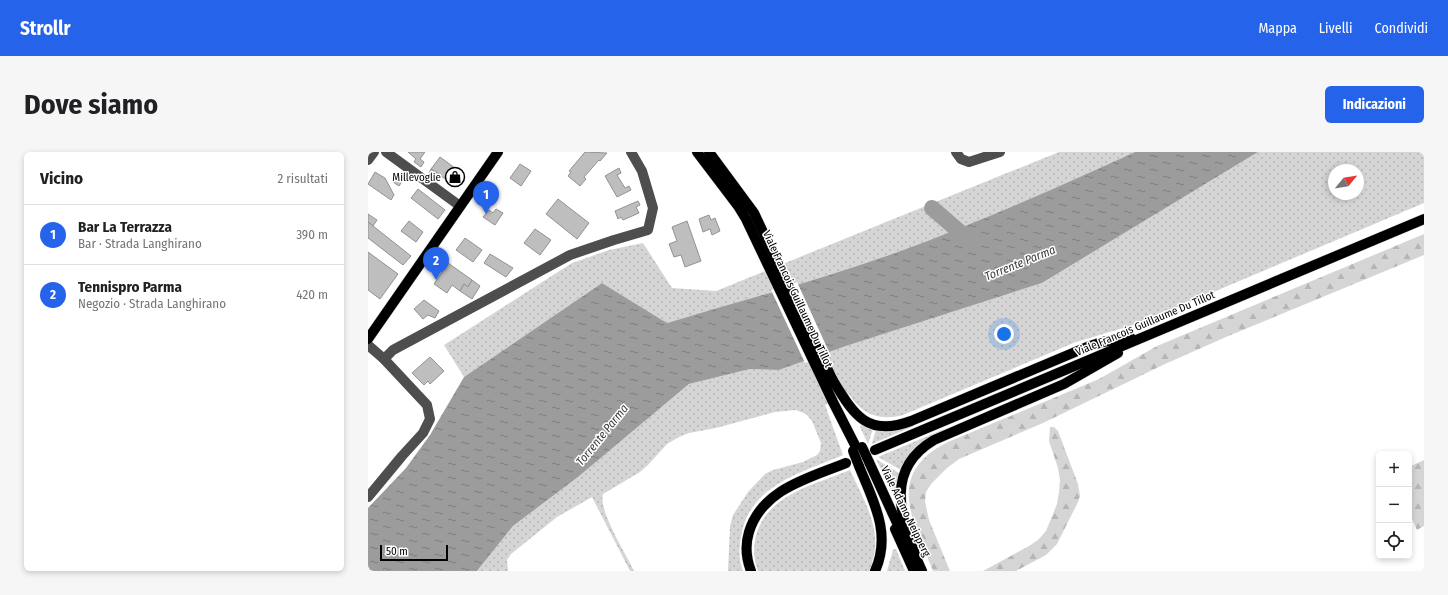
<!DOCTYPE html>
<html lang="it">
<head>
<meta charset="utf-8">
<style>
	:root { --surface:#fff; --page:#f6f6f6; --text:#202124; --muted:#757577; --line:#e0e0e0; --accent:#2563eb }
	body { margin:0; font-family:"Fira Sans Condensed",sans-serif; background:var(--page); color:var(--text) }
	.controls { position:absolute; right:12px; bottom:12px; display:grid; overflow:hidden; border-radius:6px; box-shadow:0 2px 6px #0003 }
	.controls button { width:36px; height:36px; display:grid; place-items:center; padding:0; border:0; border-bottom:1px solid var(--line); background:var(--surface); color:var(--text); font:20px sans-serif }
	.compass { position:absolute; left:960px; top:12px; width:36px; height:36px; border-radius:50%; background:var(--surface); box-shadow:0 2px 6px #0003; rotate:60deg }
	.scale { position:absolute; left:12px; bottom:10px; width:68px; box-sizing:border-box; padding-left:4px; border:2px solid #000; border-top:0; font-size:11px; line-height:14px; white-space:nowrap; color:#000; -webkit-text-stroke:3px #fff; paint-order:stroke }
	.you { position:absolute; left:636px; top:182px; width:14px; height:14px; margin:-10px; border:3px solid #fff; border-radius:50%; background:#1a73e8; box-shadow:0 0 0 6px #1a73e833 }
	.badge { display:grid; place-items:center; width:26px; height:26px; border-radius:50%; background:var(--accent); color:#fff; font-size:13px; font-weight:700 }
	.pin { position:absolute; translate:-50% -33px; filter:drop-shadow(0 1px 2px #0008) }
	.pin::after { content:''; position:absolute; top:21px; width:14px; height:12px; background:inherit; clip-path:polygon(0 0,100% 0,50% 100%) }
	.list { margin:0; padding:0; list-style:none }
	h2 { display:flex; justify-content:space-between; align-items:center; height:52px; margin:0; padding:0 16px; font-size:17px }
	h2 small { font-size:13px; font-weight:400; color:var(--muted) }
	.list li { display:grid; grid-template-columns:26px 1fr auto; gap:12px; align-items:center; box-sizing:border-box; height:60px; padding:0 16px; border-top:1px solid var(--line) }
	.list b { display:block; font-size:15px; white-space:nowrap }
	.list p { margin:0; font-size:13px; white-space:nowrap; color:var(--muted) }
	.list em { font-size:13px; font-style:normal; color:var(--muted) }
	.icon { flex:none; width:22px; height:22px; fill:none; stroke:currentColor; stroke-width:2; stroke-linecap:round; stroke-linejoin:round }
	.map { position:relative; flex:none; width:1056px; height:419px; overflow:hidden; border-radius:6px }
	header { display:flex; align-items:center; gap:24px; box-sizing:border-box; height:56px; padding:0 20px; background:var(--accent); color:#fff }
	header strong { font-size:19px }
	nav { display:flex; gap:22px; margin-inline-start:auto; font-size:14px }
	.intro { display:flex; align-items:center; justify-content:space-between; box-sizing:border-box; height:96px; padding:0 24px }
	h1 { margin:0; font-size:28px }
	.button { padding:10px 18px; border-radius:6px; background:var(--accent); color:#fff; font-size:14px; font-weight:700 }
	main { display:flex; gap:24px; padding:0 24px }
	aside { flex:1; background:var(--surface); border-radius:6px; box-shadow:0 2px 6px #0003 }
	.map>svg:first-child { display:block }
	.grass { fill:url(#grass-dots); fill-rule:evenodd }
	.forest { fill:url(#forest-firs) }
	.water { fill:url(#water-ripples) }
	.pier { fill:#fff }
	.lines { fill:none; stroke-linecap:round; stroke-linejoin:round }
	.river { stroke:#9c9c9c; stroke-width:16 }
	.building { fill:#bebebe; stroke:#929292 }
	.major-casing { stroke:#dbdbdb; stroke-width:11 }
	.minor { stroke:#4e4e4e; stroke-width:10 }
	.major { stroke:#000; stroke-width:10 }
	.major-bridge-casing { stroke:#dbdbdb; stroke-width:11; stroke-linecap:butt }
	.major-bridge { stroke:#000; stroke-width:10 }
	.labels { text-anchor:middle; stroke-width:3; stroke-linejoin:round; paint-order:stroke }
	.poi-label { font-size:11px; fill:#000; stroke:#fff; text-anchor:end }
	.street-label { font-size:11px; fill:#000; stroke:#fff }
	.water-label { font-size:12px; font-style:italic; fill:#3d3d3d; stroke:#fff }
</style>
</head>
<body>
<header>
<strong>Strollr</strong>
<nav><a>Mappa</a><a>Livelli</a><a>Condividi</a></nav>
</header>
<div class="intro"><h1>Dove siamo</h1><a class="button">Indicazioni</a></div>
<main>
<aside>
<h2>Vicino<small>2 risultati</small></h2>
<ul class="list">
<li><span class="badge">1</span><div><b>Bar La Terrazza</b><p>Bar · Strada Langhirano</p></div><em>390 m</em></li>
<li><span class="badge">2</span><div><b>Tennispro Parma</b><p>Negozio · Strada Langhirano</p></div><em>420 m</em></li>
</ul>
</aside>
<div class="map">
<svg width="1056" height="419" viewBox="0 0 1056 419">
	<defs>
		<pattern id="grass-dots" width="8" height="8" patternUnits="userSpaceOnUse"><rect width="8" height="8" fill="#d5d5d5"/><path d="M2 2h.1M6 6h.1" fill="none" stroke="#b5b5b5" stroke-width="1.8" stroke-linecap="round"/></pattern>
		<pattern id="forest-firs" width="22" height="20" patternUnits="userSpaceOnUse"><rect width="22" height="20" fill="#d5d5d5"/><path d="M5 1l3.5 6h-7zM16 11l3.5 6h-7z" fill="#b5b5b5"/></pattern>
		<pattern id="water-ripples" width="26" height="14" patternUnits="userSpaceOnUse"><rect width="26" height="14" fill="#9c9c9c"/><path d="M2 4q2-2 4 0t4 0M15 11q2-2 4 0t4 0" fill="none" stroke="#7d7d7d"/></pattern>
	</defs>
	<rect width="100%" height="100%" fill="#fff"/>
	<g class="grass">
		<path d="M691 0H767C688 36 609 71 527 101 452 128 375 148 299 171L234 131 96 225 76 193 204 111 241 98 275 91 304 136 348 139Z"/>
		<path d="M890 0H1056V51L772 171 708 190 535 263C511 269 494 263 481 242L457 253 475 303C436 320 384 332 374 380 371 393 370 406 375 419H360L362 374 365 363 380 340 397 322 405 318 435 310 449 303 452 299 453 291 444 269 438 262 428 258 407 260 348 276 321 281 311 285 299 292 280 313 272 320 235 342C230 358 258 402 266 419H262L224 345 189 365 143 402 139 408 140 419H109L145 374 210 325 321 232 382 217 411 218 478 194 674 131ZM966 18H990V42H966Z"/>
		<path d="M493 273 505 277 500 292 492 275Z"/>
		<path d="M548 273 504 292V291L508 278C522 281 534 278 548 273Z"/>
		<path d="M581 275C560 285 542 296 533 318L510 305Z"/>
		<path d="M508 307 531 321 528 333 527 347Z"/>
		<path d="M482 318C495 347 515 377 504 410L506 411 503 419H390C385 406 385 393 389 380 402 342 448 332 482 318Z"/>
		<path d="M527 397H528L537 419H519L525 398Z"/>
	</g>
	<g class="forest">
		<path d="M1056 82V103L858 185 797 212 675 271 591 307 579 316 563 332 558 340 557 349 561 368 582 419H565C545 368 516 322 580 290L731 227 789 194Z"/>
		<path d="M682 275H686L690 279 710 332 712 344 710 350 689 392 678 403 648 419H615L661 394 670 388 678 379 689 352 691 340 692 328 690 316 681 289Z"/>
		<path d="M1056 308V374L1049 378 1041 361V315Z"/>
	</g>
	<path class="water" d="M767 0H890L674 131 478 194 411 218 382 217 321 232 210 325 145 374 109 419H0V356L38 316 62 283 96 225 234 131 299 171C375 148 452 128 527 101 609 71 688 36 767 0Z"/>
	<path class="pier" d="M429 130 462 202 437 211 403 138Z"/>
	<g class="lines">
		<path class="river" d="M564 56 593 81 605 89"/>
	</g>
	<g class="building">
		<path d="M40 0H57L52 7 56 10 53 15 46 10 48 7Z"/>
		<path d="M217 0 239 1 232 9 231 8 216 25 218 27 212 34 200 24 203 20 201 19Z"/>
		<path d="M72 5 91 19 83 31 63 17Z"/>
		<path d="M152 12 163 19 153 34 142 26Z"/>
		<path d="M251 16 253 21 249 23 257 36 261 34 263 38 249 45 237 24Z"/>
		<path d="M63 17 73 23 70 28 61 21Z"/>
		<path d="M7 20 17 26 26 43 23 48 0 32Z"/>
		<path d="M29 23 35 28 31 34 25 30Z"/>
		<path d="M50 37 77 58 70 67 43 46Z"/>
		<path d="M190 47 221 71 209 87 178 62Z"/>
		<path d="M270 49 272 53 268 55 271 61 255 68 253 65 250 67 247 59Z"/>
		<path d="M128 57 135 61 127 73 115 65 121 58 125 61Z"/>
		<path d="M0 62 9 68 5 74 0 70Z"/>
		<path d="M341 63 343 68 347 66 352 79 344 83 342 77 335 80 331 67Z"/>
		<path d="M41 69 55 80 48 90 33 79Z"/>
		<path d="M319 69 333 109 317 115 313 103 306 105 301 92 309 89 304 75Z"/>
		<path d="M0 70 43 104 35 113 0 86Z"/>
		<path d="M167 77 183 88 172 103 156 91Z"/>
		<path d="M97 86 114 98 105 110 88 98Z"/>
		<path d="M0 100 30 122 12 147 0 138Z"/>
		<path d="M122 102 145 116 138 125 116 111Z"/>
		<path d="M80 111 104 128 100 135 96 132 92 139 84 133 79 141 66 132Z"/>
		<path d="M104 128 112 134 104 147 92 139 96 132 100 135Z"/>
		<path d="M56 148 71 159 67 166 60 163 55 167 46 157Z"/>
		<path d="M62 205 76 219 62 232 60 229 56 233 44 221Z"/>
	</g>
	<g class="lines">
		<defs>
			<g id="major">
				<path d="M329 0 370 54 378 67 465 250 489 297"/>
				<path d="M341 0 386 61 466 231"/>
				<path d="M0 187 130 0"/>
				<path d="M464 227C485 261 498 286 543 269L719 195 734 190 763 186"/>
				<path d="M507 298 1056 67"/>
				<path d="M501 310 534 382"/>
				<path d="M491 314C505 349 524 381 507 419"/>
				<path d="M527 377 546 419"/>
				<path d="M546 401 554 419"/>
				<path d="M549 407C532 364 517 317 566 288L696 232 750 201"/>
				<path d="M383 419C378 406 377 393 381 380 394 337 441 326 478 311"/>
			</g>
		</defs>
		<use href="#major" class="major-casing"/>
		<g class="minor">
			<path d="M18 0 92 54"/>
			<path d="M588 0 593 7 601 10 632 0"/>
			<path d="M0 8 6 0"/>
			<path d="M0 193 16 207 59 253 62 267 55 281 34 304 0 345"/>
			<path d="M16 207 25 198 202 103 246 88 280 78 285 56 274 19 263 0"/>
		</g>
		<use href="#major" class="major"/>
		<defs>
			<g id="major-bridge">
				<path d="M494 295 501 310"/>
				<path d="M485 299 491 314"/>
			</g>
		</defs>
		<use href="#major-bridge" class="major-bridge-casing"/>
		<use href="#major-bridge" class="major-bridge"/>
	</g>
	<defs>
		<symbol id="shop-ring" viewBox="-11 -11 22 22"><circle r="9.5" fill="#fff" stroke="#000" stroke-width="1.5"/><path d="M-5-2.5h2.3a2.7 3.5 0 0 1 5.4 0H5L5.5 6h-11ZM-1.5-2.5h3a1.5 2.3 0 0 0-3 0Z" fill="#000"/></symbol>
	</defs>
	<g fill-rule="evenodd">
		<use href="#shop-ring" x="76" y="14" width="22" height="22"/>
	</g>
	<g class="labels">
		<g class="poi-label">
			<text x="73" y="29">Millevoglie</text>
		</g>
		<g class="street-label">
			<text transform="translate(430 147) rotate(65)" y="4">Viale Francois Guillaume Du Tillot</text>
			<text transform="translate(777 171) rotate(-23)" y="4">Viale Francois Guillaume Du Tillot</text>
			<text transform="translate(538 359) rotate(64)" y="4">Viale Adamo Neipperg</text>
		</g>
		<g class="water-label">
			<text transform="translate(652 111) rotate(-22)" y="4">Torrente Parma</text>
			<text transform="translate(234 283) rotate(-51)" y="4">Torrente Parma</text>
		</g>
	</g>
</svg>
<div class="controls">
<button>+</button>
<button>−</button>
<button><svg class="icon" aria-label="locate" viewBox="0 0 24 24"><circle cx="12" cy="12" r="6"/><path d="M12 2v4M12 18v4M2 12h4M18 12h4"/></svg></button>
</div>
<svg class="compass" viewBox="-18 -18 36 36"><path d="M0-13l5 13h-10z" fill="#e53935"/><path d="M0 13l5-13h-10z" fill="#757577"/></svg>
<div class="scale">50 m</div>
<div class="you"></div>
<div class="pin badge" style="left:118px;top:62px">1</div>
<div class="pin badge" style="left:68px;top:128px">2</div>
</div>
</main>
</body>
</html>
